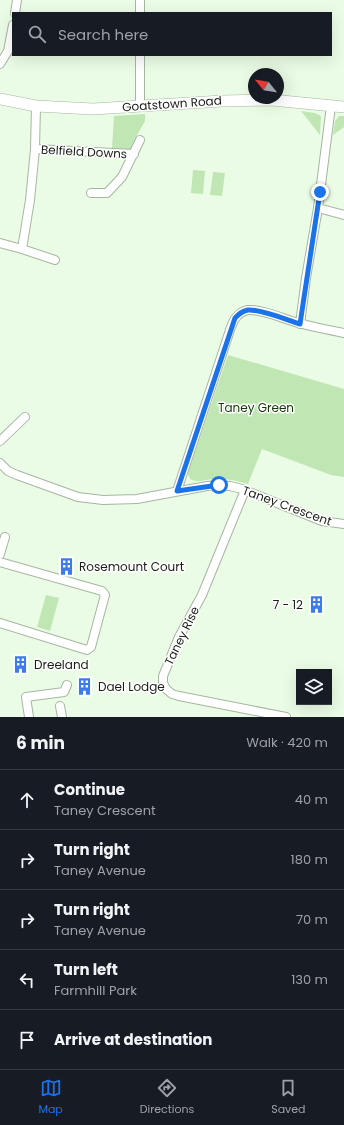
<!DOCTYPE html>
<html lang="en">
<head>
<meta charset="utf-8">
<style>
	:root { --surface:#171b24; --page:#20242c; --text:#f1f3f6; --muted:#9ea1a6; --line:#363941; --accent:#1a73e8 }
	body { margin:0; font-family:Poppins,sans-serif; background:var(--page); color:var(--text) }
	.controls { position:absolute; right:12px; bottom:12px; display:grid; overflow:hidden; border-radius:0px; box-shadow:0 4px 16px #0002 }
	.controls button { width:36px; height:36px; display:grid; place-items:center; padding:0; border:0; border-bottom:1px solid var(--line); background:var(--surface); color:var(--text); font:20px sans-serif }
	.compass { position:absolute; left:248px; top:68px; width:36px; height:36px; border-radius:50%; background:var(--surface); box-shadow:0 4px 16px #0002; rotate:300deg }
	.stop { position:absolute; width:12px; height:12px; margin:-9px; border:3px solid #1a73e8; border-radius:50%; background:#fff }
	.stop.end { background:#1a73e8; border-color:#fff; box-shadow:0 1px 4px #0008 }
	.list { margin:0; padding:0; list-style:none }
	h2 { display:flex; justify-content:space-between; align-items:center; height:52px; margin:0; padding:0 16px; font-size:17px }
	h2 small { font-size:13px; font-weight:400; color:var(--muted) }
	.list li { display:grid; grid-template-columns:26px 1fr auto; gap:12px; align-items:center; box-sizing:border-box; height:60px; padding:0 16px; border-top:1px solid var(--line) }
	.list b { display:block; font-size:15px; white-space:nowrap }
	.list p { margin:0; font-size:13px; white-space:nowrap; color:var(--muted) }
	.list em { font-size:13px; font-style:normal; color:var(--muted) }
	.icon { flex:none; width:22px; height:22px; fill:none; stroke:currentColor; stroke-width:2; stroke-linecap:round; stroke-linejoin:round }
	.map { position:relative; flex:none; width:344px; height:717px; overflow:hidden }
	.search { position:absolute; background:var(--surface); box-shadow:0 4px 16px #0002; left:12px; right:12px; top:12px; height:44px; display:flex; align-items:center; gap:10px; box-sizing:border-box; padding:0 14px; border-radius:0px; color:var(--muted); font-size:15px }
	.sheet { height:352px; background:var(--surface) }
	nav { display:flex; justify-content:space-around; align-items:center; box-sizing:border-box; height:56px; border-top:1px solid var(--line); background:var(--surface); font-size:11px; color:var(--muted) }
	nav a { display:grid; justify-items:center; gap:2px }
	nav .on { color:var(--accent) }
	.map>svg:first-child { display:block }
	.green { fill:#c0e6b4 }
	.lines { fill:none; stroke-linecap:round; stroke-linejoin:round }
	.minor-casing { stroke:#a6b5a1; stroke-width:10 }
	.major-casing { stroke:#a6b5a1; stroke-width:12 }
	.minor { stroke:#fff; stroke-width:8 }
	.major { stroke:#fff; stroke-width:11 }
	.route { stroke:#1a73e8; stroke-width:5 }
	.labels { text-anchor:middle; stroke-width:3; stroke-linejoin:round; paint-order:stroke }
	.street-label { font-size:12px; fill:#181e16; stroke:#fff }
	.park-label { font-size:12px; fill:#143705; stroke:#fff }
	.poi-label { font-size:12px; fill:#181e16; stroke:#fff; text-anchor:start }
</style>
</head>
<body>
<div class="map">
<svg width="344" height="717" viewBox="0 0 344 717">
	<rect width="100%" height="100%" fill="#ebfce6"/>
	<g class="green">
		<path d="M301 111 315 113 321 116 320 135Z"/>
		<path d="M145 114V121L131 146 133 149 130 151 112 148 114 116Z"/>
		<path d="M339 116H344V127L333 135 335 121Z"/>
		<path d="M193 170 205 171 203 194 191 193Z"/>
		<path d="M213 172 225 173 222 196 210 195Z"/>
		<path d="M228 355 344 389V477L331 475 262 449 248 484C234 480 221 477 206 480 200 481 196 482 190 479L188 474 189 470Z"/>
		<path d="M46 595 59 598 50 631 37 627Z"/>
	</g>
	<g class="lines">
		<defs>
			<g id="minor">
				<path d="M15 13 17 0"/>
				<path d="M140 13V0"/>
				<path d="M140 55V107"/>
				<path d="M0 64 8 51 13 25"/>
				<path d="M35 149 134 154"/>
				<path d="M91 193H107L122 177 140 140"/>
				<path d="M318 208 344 215"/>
				<path d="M0 243 22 249 55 260"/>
				<path d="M22 249 30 200 35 149 36 106"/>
				<path d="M300 324 306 278 318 208 331 106"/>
				<path d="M0 441 25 417"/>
				<path d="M0 463 8 471 17 475 78 497 103 500 137 499 207 486 219 485 230 486 242 489 322 521 344 524"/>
				<path d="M245 490 202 595 179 637 163 676V683L166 689 172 694 179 696 286 717"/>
				<path d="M177 491 231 327C234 319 238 312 248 310 262 309 284 319 299 323 313 327 329 330 344 333"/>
				<path d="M0 554 5 537"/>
				<path d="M0 562 102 591 105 595 91 647 87 650 0 623"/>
				<path d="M60 706 62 717"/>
				<path d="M29 717 26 697 64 692 67 685"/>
			</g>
			<path id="major" d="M0 99 36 106 93 109 222 101 272 100 344 107"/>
		</defs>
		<use href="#minor" class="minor-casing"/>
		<use href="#major" class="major-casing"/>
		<use href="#minor" class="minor"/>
		<use href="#major" class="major"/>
	</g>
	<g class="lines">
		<path class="route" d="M219 485 177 491 235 318C239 314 242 311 248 310 261 309 287 320 300 324L320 192"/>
	</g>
	<defs>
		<symbol id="building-bare" viewBox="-9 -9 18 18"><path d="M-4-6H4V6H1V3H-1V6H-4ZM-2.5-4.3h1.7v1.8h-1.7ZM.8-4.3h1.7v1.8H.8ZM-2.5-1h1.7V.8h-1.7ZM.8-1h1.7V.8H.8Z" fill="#3e7aea" stroke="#fff" stroke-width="2.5" paint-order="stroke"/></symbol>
	</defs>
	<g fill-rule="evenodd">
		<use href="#building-bare" x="54" y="554" width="25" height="25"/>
		<use href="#building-bare" x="304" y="592" width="25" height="25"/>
		<use href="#building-bare" x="8" y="652" width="25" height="25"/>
		<use href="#building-bare" x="72" y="674" width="25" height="25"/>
	</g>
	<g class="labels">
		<g class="street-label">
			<text transform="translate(172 104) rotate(-4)" y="4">Goatstown Road</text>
			<text transform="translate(84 152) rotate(3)" y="4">Belfield Downs</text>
			<text transform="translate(287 506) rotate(20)" y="4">Taney Crescent</text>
			<text transform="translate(182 636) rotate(-64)" y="4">Taney Rise</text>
		</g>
		<g class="park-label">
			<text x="256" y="412">Taney Green</text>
		</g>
		<g class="poi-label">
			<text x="79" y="571">Rosemount Court</text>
			<text x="303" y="609" text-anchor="end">7 - 12</text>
			<text x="34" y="669">Dreeland</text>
			<text x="98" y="691">Dael Lodge</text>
		</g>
	</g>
</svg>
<div class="controls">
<button><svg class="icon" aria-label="layers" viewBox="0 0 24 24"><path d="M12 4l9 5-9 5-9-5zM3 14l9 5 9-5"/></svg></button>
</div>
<svg class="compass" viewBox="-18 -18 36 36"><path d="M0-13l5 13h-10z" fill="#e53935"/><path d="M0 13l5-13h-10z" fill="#9ea1a6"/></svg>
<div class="stop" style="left:219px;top:485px"></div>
<div class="stop end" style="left:320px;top:192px"></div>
<div class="search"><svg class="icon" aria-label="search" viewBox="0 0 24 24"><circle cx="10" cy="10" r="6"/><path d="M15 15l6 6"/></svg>Search here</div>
</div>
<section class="sheet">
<h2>6 min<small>Walk · 420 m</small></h2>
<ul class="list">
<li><svg class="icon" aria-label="ahead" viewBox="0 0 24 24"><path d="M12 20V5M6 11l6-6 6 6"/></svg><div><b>Continue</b><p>Taney Crescent</p></div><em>40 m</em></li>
<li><svg class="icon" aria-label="right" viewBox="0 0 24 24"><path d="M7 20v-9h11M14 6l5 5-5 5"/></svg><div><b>Turn right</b><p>Taney Avenue</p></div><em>180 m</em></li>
<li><svg class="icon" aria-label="right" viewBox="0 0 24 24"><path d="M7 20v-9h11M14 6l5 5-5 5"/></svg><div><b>Turn right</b><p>Taney Avenue</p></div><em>70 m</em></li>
<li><svg class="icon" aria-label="left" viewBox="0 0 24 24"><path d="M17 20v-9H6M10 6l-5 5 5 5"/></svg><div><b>Turn left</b><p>Farmhill Park</p></div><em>130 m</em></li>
<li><svg class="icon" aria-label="arrive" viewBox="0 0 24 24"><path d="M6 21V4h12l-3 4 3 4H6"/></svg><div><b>Arrive at destination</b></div></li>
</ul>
</section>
<nav>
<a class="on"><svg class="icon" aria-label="map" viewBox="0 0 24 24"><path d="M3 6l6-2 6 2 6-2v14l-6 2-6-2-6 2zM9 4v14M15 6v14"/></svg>Map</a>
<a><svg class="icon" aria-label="directions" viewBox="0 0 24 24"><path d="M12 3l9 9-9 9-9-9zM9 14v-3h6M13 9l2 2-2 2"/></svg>Directions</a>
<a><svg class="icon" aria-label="saved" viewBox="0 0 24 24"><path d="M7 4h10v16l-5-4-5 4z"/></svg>Saved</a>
</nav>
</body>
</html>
